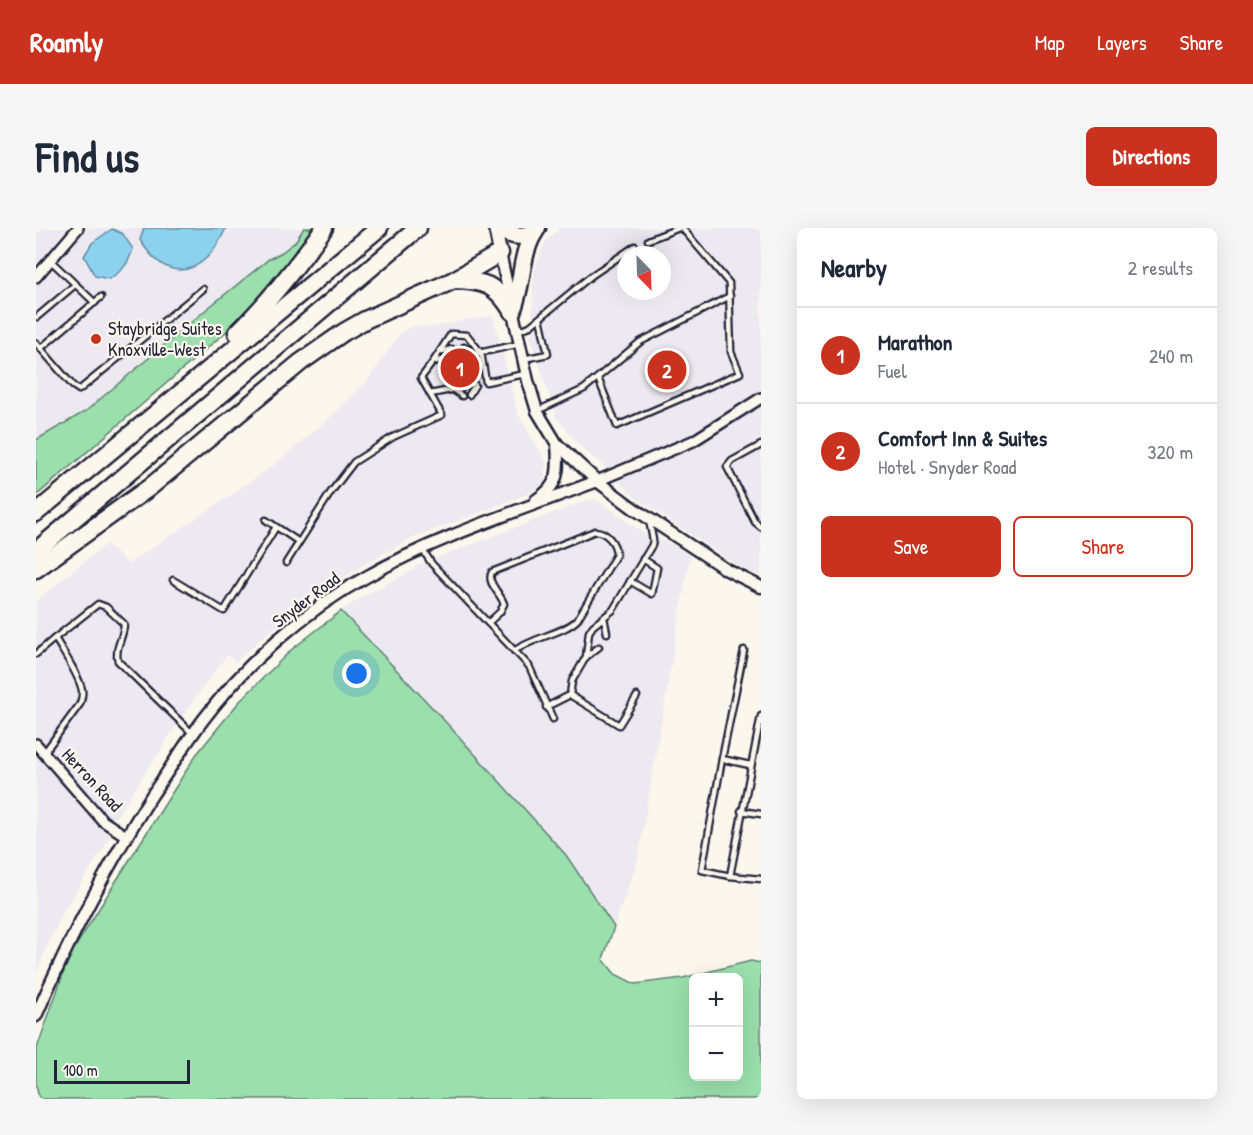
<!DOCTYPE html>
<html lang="en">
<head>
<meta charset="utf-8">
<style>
	:root { --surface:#fff; --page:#f6f6f7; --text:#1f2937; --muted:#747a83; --line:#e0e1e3; --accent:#c8321e }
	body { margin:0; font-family:"Patrick Hand",sans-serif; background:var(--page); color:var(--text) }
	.controls { position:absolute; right:18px; bottom:18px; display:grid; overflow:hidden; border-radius:9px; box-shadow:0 6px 24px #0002 }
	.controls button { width:54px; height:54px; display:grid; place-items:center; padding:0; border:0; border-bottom:2px solid var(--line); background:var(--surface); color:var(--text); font:30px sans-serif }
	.compass { position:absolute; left:581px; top:18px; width:54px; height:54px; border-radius:50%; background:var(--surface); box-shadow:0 6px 24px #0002; rotate:157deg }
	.scale { position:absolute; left:18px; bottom:15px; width:136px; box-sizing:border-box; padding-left:6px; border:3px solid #22223b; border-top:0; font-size:16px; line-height:21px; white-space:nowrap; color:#22223b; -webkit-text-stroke:4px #fbf7ec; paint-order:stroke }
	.you { position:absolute; left:321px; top:446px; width:21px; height:21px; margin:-15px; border:4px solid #fff; border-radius:50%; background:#1a73e8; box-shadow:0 0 0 9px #1a73e833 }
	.badge { display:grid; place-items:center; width:39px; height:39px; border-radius:50%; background:var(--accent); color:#fff; font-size:20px; font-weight:700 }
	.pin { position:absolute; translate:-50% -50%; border:3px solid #fff; box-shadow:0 2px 6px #0006 }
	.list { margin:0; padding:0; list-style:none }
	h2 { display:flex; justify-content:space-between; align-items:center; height:78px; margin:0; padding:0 24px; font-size:26px }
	h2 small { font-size:20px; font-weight:400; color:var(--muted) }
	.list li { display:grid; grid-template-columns:39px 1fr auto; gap:18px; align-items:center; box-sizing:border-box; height:96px; padding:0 24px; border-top:2px solid var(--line) }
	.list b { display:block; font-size:22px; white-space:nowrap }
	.list p { margin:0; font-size:20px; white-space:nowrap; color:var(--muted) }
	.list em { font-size:20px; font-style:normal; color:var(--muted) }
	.actions { display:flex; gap:12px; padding:18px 24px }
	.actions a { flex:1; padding:14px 0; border:2px solid var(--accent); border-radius:9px; text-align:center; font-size:21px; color:var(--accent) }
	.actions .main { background:var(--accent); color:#fff }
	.map { position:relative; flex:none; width:725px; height:871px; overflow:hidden; border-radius:9px }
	header { display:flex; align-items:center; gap:36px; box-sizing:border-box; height:84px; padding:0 30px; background:var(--accent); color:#fff }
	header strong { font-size:28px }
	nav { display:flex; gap:33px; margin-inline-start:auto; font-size:21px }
	.intro { display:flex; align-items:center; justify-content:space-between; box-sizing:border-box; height:144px; padding:0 36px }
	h1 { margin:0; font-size:42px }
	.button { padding:15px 27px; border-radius:9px; background:var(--accent); color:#fff; font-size:21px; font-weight:700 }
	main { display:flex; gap:36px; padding:0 36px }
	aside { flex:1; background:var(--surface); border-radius:9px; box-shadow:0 6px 24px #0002 }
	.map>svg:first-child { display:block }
	.built { fill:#ede9f0; fill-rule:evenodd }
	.green { fill:#9adfac; stroke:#5e8074; stroke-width:1.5; fill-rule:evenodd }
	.water { fill:#8cd1ee; stroke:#628ba6; stroke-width:1.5 }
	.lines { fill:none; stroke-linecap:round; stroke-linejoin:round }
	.service-casing { stroke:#22223b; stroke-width:9 }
	.minor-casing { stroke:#22223b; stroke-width:14 }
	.tertiary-casing { stroke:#22223b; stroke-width:15 }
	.secondary-casing { stroke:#22223b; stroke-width:16 }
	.motorway-casing { stroke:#22223b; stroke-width:21 }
	.service { stroke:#fbf7ec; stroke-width:4.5 }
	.minor { stroke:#fbf7ec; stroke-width:9 }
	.tertiary { stroke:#fbf7ec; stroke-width:10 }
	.secondary { stroke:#fbf7ec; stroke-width:12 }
	.motorway { stroke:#fbf7ec; stroke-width:16 }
	.poi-dot { fill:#c8321e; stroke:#fbf7ec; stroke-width:2 }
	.labels { text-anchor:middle; stroke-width:4.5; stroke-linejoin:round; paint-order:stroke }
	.poi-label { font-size:18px; fill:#22223b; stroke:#fbf7ec; text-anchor:start }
	.street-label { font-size:18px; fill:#22223b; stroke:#fbf7ec }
</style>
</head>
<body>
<header>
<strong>Roamly</strong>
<nav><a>Map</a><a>Layers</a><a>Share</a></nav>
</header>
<div class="intro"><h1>Find us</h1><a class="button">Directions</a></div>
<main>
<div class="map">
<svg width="725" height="871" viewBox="0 0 725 871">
	<rect width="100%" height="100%" fill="#fbf7ec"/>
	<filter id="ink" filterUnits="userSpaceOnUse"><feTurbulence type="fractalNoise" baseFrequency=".0167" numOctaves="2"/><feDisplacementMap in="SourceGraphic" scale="12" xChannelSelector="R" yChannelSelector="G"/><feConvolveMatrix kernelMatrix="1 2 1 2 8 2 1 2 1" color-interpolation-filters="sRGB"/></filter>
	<g filter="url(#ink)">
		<g class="built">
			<path d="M0 0H268L259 14 246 24 233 31 172 80 50 183 0 211Z"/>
			<path d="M524 0H725V348L705 340 596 267 568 238 542 217 520 188 494 109 496 105 497 53 500 36 510 13ZM590 27H626V63H590Z"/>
			<path d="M457 87 482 186 510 234 508 255 494 265 375 311 332 334 271 373 227 409 200 434 191 427 158 472 79 590 72 613 30 679 12 715 0 747V373L70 316 92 336 201 263 242 234 298 186 329 156 365 104 378 98 396 99Z"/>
			<path d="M554 271 560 272 575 281 612 309 632 314 654 327 602 631 578 699 530 627 305 383 333 365 379 341V338Z"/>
		</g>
		<g class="green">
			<path d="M268 0H279L221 77 0 268V212L50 183 172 80 233 31 246 24 259 14Z"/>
			<path d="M305 383 406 490 530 627 578 699 567 731 579 746 599 756 647 750 715 733 725 735V871H3L0 857V823L33 729 82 650 160 527 203 474 255 422ZM658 750H702V848H658Z"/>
		</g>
		<g class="water">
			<path d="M108 0H190C170 46 134 60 104 12Z"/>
			<path d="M76 1 87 6 97 21C92 36 87 43 73 51L59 48 48 28 56 15Z"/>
		</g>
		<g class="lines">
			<defs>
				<g id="service">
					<path d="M612 12 643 0"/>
					<path d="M14 32 59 75"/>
					<path d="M1 89 40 56"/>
					<path d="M481 103 494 98 555 48 599 18"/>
					<path d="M0 115 37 158 43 162 167 61"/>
					<path d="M428 119 439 126"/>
					<path d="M5 120 65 69"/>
					<path d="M404 124 416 121"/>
					<path d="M429 128 484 116"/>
					<path d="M487 131 512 126 504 90"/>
					<path d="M397 134 415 106 431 107 445 125 450 154 489 146"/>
					<path d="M562 150 581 198 704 145 695 124 693 55 646 0"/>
					<path d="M431 152 439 157 433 167"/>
					<path d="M424 153 416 161 426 168"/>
					<path d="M394 166 425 160"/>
					<path d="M501 183 548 161 604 114 694 68"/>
					<path d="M725 217 696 233 691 239 719 294 725 299"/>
					<path d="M230 292 263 314"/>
					<path d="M386 321 396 336 493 438 517 491"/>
					<path d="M250 335 295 264 318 234 357 209 406 187 385 150 397 134 417 130"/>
					<path d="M137 352 188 383 240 299"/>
					<path d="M594 353 616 366 621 340 607 331"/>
					<path d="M568 390 571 405"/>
					<path d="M452 395 464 384 468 376C464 364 450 355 456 344L559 303C571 304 580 315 580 327L541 392C528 405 496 410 478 423"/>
					<path d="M0 426 19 410"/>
					<path d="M550 429 563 419"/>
					<path d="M534 467 583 497 601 468"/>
					<path d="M510 479 534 467 536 453 550 429 553 404 557 398 577 382 616 317 617 312 613 292"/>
					<path d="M8 525 44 476C45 472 47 467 46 462 42 445 28 426 19 410L62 376 70 379 88 396C88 409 78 420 82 433L157 506"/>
					<path d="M686 531 708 422"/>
					<path d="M714 537 686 531 666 642 694 648 725 488"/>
					<path d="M705 583 725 586"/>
					<path d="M694 648 725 651"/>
				</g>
				<g id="minor">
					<path d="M0 49 42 0"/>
					<path d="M561 253 657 213 725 170"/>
					<path d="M0 516 67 593 90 608"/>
				</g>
				<g id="tertiary">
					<path d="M464 25 492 153 501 183 521 216 561 253 597 280 691 342 725 359"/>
					<path d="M500 272C524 257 523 242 521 216"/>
					<path d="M0 788C33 711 71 638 116 567 133 542 149 516 167 492 210 435 268 383 330 349 402 308 483 283 561 253"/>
				</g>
				<path id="secondary" d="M459 0 464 25"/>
				<g id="motorway">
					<path d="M461 0C475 8 483 10 498 5"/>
					<path d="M418 52C448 53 460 56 476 83"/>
					<path d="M476 83C488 56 483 25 501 0"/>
					<path d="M201 105C234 73 261 38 288 0"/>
					<path d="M0 285 343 0"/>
					<path d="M0 323 382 0"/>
					<path d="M0 341 114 259 265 134 308 104 329 92 418 52 464 25"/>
				</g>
			</defs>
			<use href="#service" class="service-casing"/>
			<use href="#minor" class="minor-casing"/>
			<use href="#tertiary" class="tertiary-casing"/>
			<use href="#secondary" class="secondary-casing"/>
			<use href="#motorway" class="motorway-casing"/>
			<use href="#service" class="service"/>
			<use href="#minor" class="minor"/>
			<use href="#tertiary" class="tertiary"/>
			<use href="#secondary" class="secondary"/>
			<use href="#motorway" class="motorway"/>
		</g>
	</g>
	<circle class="poi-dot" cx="60" cy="111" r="6"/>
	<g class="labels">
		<g class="poi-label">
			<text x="72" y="107">Staybridge Suites<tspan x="72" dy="21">Knoxville-West</tspan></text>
		</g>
		<g class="street-label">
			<text transform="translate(270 372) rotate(-37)" y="6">Snyder Road</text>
			<text transform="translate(56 552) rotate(47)" y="6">Herron Road</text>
		</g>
	</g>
</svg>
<div class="controls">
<button>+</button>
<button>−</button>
</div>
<svg class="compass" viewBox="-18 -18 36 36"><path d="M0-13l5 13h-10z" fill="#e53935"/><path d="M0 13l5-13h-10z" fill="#747a83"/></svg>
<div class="scale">100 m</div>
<div class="you"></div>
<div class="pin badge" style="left:424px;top:140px">1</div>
<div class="pin badge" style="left:631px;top:142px">2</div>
</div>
<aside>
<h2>Nearby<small>2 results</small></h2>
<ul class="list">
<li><span class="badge">1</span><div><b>Marathon</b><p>Fuel</p></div><em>240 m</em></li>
<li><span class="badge">2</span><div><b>Comfort Inn &amp; Suites</b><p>Hotel · Snyder Road</p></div><em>320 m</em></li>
</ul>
<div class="actions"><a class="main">Save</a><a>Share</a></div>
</aside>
</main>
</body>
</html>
